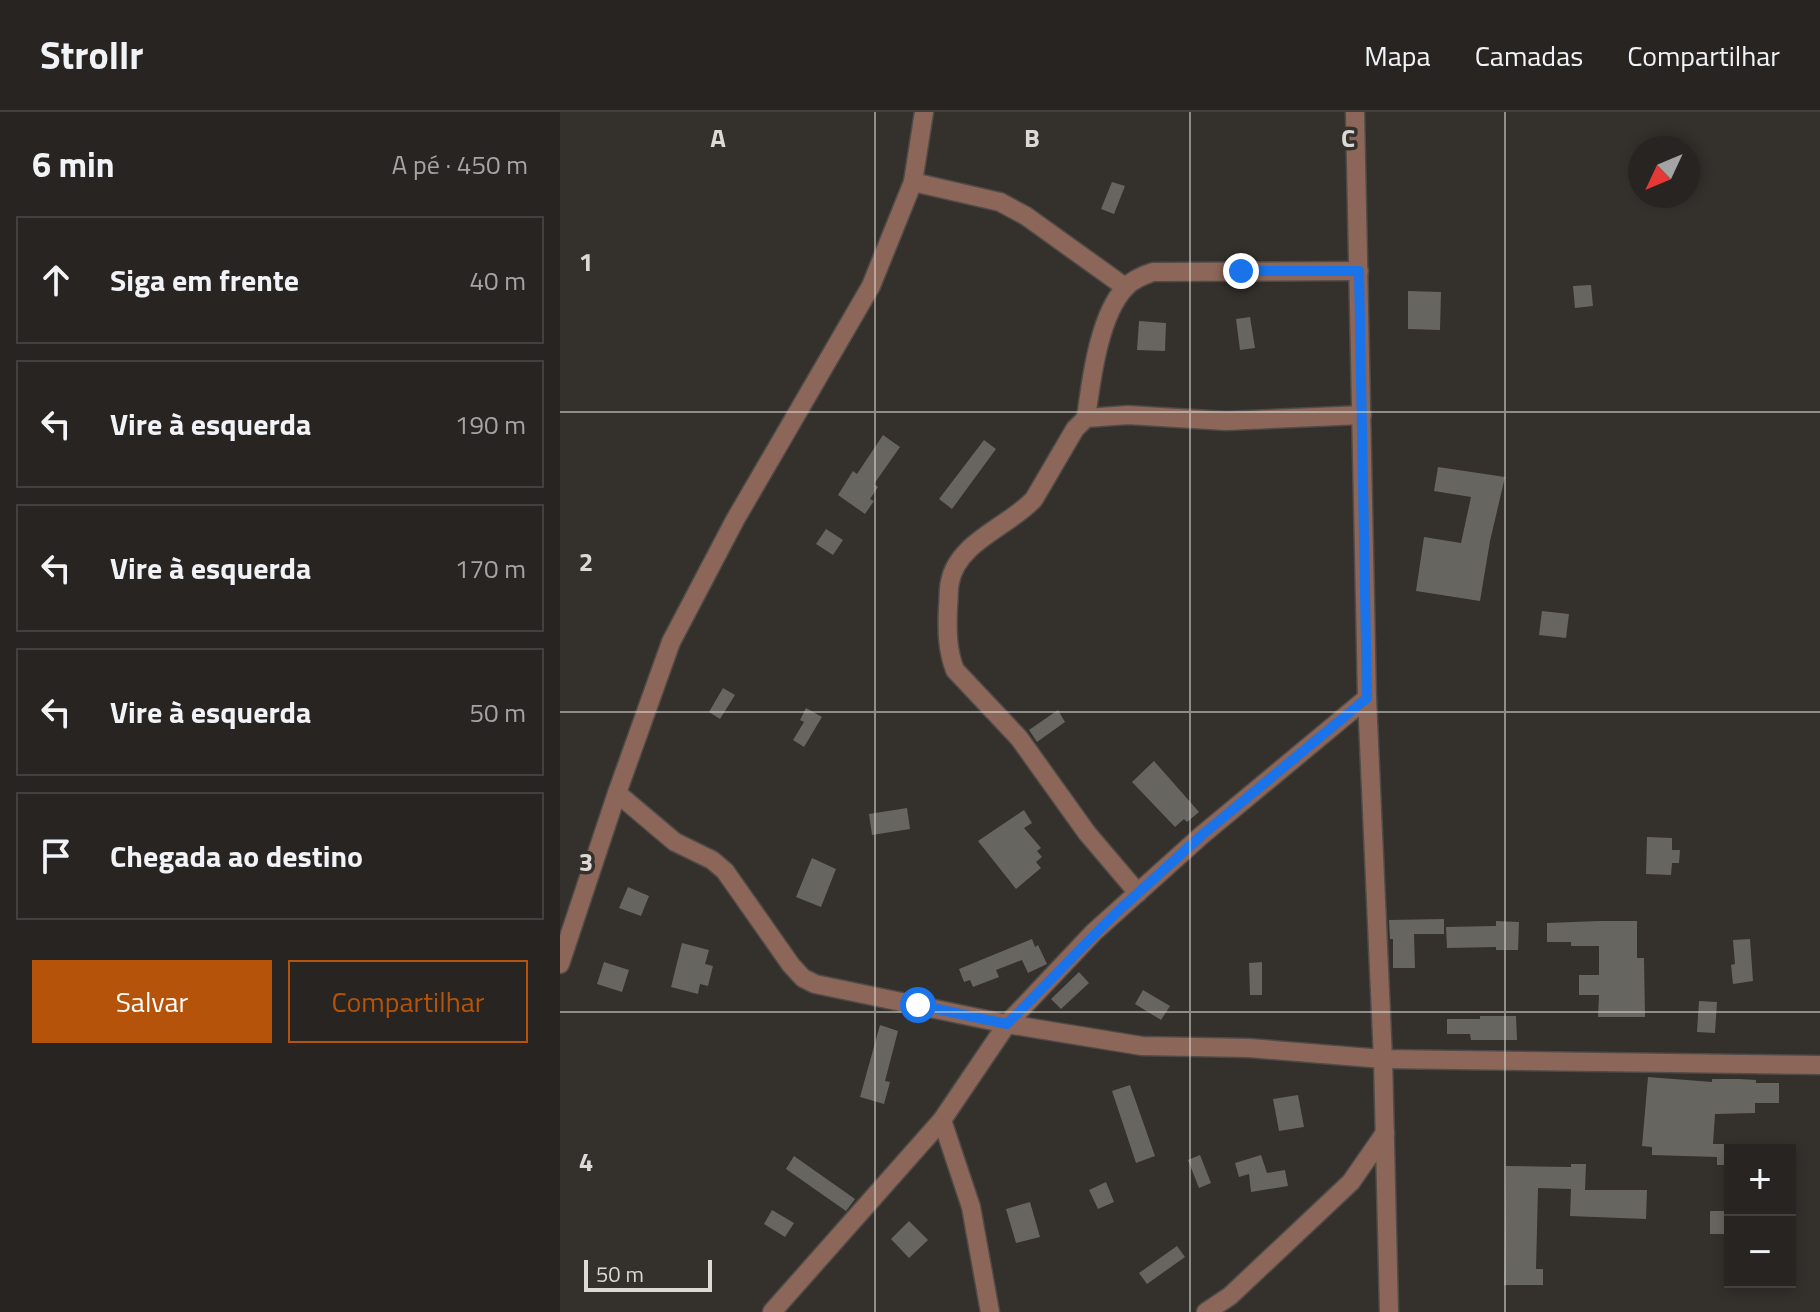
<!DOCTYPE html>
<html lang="pt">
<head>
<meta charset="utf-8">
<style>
	:root { --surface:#272421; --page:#2f2c2a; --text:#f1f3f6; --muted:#a4a4a5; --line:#43413f; --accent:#b45309 }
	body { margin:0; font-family:"Titillium Web",sans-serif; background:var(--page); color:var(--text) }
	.controls { position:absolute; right:24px; bottom:24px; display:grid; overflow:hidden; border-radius:0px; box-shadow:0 4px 12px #0003 }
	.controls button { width:72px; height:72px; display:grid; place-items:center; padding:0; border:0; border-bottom:2px solid var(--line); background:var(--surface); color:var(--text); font:40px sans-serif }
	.compass { position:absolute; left:1068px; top:24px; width:72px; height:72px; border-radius:50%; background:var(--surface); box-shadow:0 4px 12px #0003; rotate:226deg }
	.scale { position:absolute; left:24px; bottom:20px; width:128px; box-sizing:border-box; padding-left:8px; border:4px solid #dcd9d6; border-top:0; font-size:22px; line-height:28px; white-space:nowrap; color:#dcd9d6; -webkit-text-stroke:6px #34302c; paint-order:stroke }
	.stop { position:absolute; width:24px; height:24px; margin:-18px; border:6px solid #1a73e8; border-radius:50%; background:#fff }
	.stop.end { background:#1a73e8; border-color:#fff; box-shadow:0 2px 8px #0008 }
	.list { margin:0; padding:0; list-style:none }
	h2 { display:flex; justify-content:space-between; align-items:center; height:104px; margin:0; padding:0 32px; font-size:34px }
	h2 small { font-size:26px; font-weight:400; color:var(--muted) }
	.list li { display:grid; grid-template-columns:52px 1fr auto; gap:24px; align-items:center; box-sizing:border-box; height:128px; margin:0 16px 16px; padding:0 16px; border:2px solid var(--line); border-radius:0px }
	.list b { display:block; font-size:30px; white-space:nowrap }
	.list em { font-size:26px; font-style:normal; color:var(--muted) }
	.actions { display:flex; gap:16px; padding:24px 32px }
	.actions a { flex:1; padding:18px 0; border:2px solid var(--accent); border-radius:0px; text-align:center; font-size:28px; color:var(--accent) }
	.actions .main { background:var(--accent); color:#fff }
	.icon { flex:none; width:44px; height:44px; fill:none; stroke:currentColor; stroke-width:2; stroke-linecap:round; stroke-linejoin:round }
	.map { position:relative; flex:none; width:1260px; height:1200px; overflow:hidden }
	header { display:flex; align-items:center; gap:48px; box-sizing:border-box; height:112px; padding:0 40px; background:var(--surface); border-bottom:2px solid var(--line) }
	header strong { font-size:38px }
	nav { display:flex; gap:44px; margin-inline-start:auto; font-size:28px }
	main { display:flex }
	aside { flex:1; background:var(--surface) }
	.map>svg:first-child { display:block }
	.building { fill:#67655f }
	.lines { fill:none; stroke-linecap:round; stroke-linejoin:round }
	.minor-casing { stroke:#4f4b47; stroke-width:21 }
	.minor { stroke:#8c6658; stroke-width:18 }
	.route { stroke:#1a73e8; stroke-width:10 }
	.grid { fill:none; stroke:#dcd9d6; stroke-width:2; stroke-opacity:0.55 }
	.grid-label { font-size:26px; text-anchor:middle; font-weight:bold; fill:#dcd9d6; stroke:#34302c; stroke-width:7; stroke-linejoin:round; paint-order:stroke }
</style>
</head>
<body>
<header>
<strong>Strollr</strong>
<nav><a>Mapa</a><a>Camadas</a><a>Compartilhar</a></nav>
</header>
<main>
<aside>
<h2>6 min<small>A pé · 450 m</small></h2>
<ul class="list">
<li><svg class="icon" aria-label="ahead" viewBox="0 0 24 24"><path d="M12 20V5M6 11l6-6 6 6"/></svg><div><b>Siga em frente</b></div><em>40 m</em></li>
<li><svg class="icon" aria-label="left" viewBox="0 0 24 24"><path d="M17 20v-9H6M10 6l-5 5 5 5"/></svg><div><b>Vire à esquerda</b></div><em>190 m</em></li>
<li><svg class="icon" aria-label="left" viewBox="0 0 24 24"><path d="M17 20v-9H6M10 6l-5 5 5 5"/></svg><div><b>Vire à esquerda</b></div><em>170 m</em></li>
<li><svg class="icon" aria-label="left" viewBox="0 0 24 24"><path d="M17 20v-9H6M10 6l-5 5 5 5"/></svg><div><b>Vire à esquerda</b></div><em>50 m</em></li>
<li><svg class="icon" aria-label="arrive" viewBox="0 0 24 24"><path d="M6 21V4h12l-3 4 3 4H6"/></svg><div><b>Chegada ao destino</b></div></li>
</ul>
<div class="actions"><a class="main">Salvar</a><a>Compartilhar</a></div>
</aside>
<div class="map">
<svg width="1260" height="1200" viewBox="0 0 1260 1200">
	<rect width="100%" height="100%" fill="#34302c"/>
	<g class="building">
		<path d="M552 70 565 74 554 102 541 97Z"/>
		<path d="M1031 173 1033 194 1015 196 1013 174Z"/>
		<path d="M848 179 881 180 880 218 848 217Z"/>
		<path d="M690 205 695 236 680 238 676 207Z"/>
		<path d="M579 209 606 211 605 239 577 238Z"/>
		<path d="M323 323 340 335 314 372 318 375 310 387 314 389 305 402 278 383 293 359 297 362Z"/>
		<path d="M424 328 436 337 392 397 379 387Z"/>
		<path d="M878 355 945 365 930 429 920 489 856 479 864 425 901 431 911 385 874 379Z"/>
		<path d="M266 417 283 428 273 443 256 432Z"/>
		<path d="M982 499 1009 502 1006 526 979 523Z"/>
		<path d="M163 576 175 583 160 607 149 600Z"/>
		<path d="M246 596 262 605 244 635 233 628 244 610 240 608Z"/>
		<path d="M498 598 505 610 477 630 469 618Z"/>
		<path d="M594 649 639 700 627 710 624 707 615 715 572 670Z"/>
		<path d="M347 696 350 717 312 723 309 702Z"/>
		<path d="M464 698 472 711 464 716 481 736 477 739 482 745 476 750 481 756 456 777 418 729Z"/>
		<path d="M1087 725 1112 726V738H1120L1119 751H1112L1111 763 1086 762Z"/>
		<path d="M252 746 276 757 261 795 236 785Z"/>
		<path d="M68 775 89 784 81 804 59 796Z"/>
		<path d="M884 807V822H854L855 856H833V827H830L829 808Z"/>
		<path d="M936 809 959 810 958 838H936V835L887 836 886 815 936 814Z"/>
		<path d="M1039 809H1077V846H1084L1085 905H1038L1039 883H1019V863H1039V834H1011V830H987V811Z"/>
		<path d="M472 827 475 835 478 833 487 852 468 861 462 848 436 858 439 865 413 875 410 868 404 870 399 857Z"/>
		<path d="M1190 827 1193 869 1173 872 1171 853 1175 852 1173 828Z"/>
		<path d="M122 831 149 838 145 852 153 854 148 874 140 872 138 882 111 875Z"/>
		<path d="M44 850 69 858 62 880 37 872Z"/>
		<path d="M702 850V883H690L689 851Z"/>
		<path d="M519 860 529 871 501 897 491 887Z"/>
		<path d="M583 878 610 894 601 908 575 892Z"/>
		<path d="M1139 889 1157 890 1155 921 1137 920Z"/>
		<path d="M920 904H956L957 928H911L910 922H887V907H920Z"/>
		<path d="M320 913 338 919 325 969 330 970 324 992 300 985Z"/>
		<path d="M1088 965 1152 970V967H1180L1196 968V971H1219V991H1195V1001L1155 1002 1153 1032H1170V1053H1157V1045L1092 1043V1035L1082 1034Z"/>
		<path d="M570 973 595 1044 576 1051 552 979Z"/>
		<path d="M738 983 744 1015 719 1019 713 987Z"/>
		<path d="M640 1043 651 1071 639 1076 628 1048Z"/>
		<path d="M701 1043 707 1061 725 1058 728 1074 691 1080 689 1062 679 1065 675 1051Z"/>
		<path d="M234 1044 295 1087 286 1099 226 1057Z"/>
		<path d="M1011 1052H1026L1025 1078H1087L1086 1107 1010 1104 1011 1077 978 1076 976 1157H983V1173H944L946 1054 1011 1055Z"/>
		<path d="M546 1070 554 1090 538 1097 529 1078Z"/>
		<path d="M470 1090 480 1125 456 1131 446 1097Z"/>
		<path d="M212 1098 234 1111 225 1125 204 1112Z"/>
		<rect x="1150" y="1099" width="20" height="23"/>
		<path d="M349 1109 368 1128 349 1146 331 1127Z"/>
		<path d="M617 1134 625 1145 587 1172 579 1161Z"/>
	</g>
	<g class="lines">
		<defs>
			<g id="minor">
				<path d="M795 0 807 586 823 947 829 1200"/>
				<path d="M353 70 440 90 466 104 565 175"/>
				<path d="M526 306C531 269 539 202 566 175 573 167 584 163 593 160L799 159"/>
				<path d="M57 681 115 730 152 748 165 759 231 853 243 866 255 872 447 912 582 934 689 936 823 947 1260 953"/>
				<path d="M578 781 527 721 459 626 395 558C387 538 387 517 388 495 389 487 388 478 390 470 397 430 450 414 474 387L515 317 526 306 568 303 666 309 802 303"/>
				<path d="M0 852 57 681 111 530 175 408 311 174 353 70 364 0"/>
				<path d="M382 1008 411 1095 430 1200"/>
				<path d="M212 1200 382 1008 447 912 534 820 642 723 807 586"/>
				<path d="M646 1200 670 1184 791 1070 825 1021"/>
			</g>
		</defs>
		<use href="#minor" class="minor-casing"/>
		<use href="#minor" class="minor"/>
	</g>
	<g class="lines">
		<path class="route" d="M358 893 447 912 556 801 642 723 807 586 799 159H681"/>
	</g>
	<path class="grid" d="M315 0V1200M630 0V1200M945 0V1200M0 300H1260M0 600H1260M0 900H1260"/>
	<g class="grid-label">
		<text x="158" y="35">A</text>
		<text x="472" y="35">B</text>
		<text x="788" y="35">C</text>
		<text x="26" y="159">1</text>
		<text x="26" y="459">2</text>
		<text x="26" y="759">3</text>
		<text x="26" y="1059">4</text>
	</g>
</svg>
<div class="controls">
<button>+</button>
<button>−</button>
</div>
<svg class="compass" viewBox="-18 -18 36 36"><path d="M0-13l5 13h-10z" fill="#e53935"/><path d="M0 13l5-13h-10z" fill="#a4a4a5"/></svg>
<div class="scale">50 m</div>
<div class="stop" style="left:358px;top:893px"></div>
<div class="stop end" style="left:681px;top:159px"></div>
</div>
</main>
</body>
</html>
